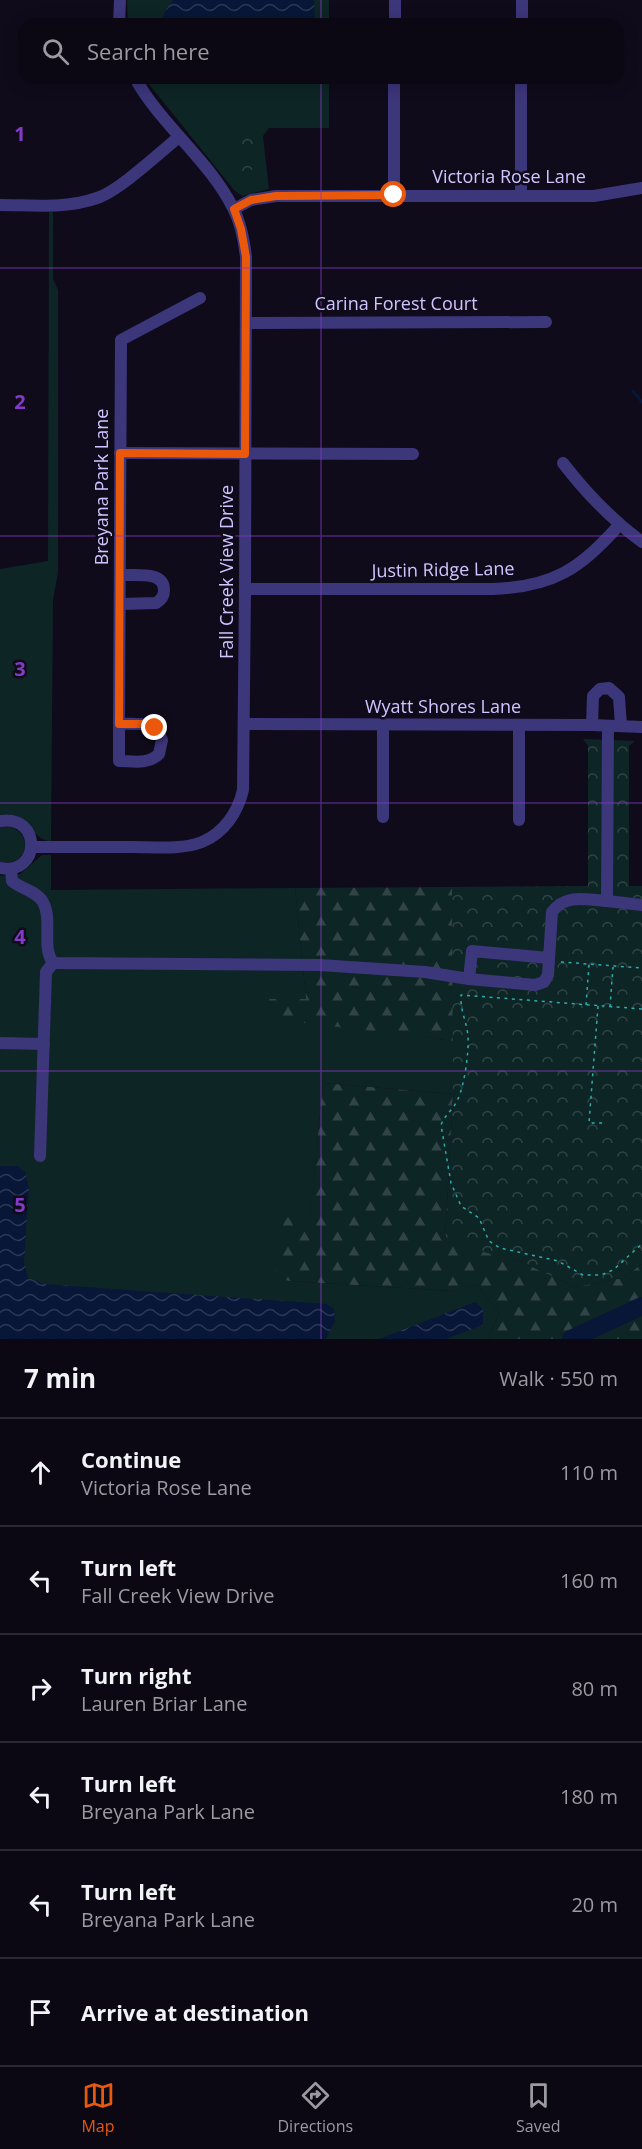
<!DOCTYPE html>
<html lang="en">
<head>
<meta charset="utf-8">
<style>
	:root { --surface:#0b0814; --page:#191622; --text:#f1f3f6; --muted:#9a9aa0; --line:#2b2934; --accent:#ea580c }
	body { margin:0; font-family:"Open Sans",sans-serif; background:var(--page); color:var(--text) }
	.stop { position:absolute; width:18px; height:18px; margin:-14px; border:4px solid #ea580c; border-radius:50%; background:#fff }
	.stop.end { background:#ea580c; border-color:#fff; box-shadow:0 2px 6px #0008 }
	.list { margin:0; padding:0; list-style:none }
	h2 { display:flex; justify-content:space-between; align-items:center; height:78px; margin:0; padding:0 24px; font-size:26px }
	h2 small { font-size:20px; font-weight:400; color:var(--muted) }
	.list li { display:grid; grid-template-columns:39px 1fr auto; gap:18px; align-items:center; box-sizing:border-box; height:108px; padding:0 24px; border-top:2px solid var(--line) }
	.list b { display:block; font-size:22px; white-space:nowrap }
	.list p { margin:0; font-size:20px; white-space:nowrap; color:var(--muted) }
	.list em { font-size:20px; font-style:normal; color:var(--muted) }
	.icon { flex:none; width:33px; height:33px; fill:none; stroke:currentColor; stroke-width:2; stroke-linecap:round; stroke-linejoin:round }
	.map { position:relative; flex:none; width:642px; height:1339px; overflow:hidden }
	.search { position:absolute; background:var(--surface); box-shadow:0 3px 15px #0003; left:18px; right:18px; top:18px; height:66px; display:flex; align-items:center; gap:15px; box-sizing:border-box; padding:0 21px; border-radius:18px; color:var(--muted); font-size:22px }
	.sheet { height:726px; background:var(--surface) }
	nav { display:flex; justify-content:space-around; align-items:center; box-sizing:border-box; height:84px; border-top:2px solid var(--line); background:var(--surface); font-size:16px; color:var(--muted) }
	nav a { display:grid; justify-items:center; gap:3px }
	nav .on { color:var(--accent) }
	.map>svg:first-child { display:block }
	.grass { fill:#0e2525 }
	.forest { fill:url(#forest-firs) }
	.park { fill:url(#park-crowns) }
	.water { fill:url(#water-waves) }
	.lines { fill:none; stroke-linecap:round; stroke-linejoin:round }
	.stream { stroke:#081737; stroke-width:3 }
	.river { stroke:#081737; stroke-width:18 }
	.path { stroke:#2cacac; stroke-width:1.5; stroke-dasharray:3 4.5; stroke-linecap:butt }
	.minor { stroke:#3c367b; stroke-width:12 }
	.route { stroke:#ea580c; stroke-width:8 }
	.grid { fill:none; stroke:#833bc5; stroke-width:1.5; stroke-opacity:0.55 }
	.labels { text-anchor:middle; stroke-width:5; stroke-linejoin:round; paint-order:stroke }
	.street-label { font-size:18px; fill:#cfc5ff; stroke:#0f0b1b }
	.grid-label { font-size:20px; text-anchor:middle; font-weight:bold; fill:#833bc5; stroke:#0f0b1b; stroke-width:5; stroke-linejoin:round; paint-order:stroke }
</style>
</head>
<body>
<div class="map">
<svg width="642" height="1339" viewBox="0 0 642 1339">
	<defs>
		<pattern id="forest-firs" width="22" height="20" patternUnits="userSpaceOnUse" patternTransform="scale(1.5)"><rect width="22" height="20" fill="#0e2525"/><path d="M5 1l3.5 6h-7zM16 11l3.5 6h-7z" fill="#304346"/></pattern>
		<pattern id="park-crowns" width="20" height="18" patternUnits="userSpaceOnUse" patternTransform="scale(1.5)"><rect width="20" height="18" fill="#0e2525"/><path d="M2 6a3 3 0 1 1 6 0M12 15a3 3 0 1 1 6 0" fill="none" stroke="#304346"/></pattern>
		<pattern id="water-waves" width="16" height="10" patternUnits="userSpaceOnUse" patternTransform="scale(1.5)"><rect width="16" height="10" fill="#081737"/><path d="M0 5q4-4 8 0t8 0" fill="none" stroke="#2b3755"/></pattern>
	</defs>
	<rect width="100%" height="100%" fill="#0f0b1b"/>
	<g class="grass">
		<path d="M127 0H329V24H128Z"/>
		<path d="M144 78H329V128H269L263 136 269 189 242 196 234 190Z"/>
		<path d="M49 212H53V279L58 290V572L53 600 51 841C28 840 32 811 0 815V569L48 561Z"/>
		<path d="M6 826C36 831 28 868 0 862V827Z"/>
		<path d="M42 855H51V890L295 888 306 999 272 1018 454 1041 453 1094 323 1083 310 1217 275 1276 289 1281 454 1291 477 1285 499 1313 488 1339H0V876L20 874Z"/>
	</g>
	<g class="forest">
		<path d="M452 887 454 1041 272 1019 269 999H306L295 888Z"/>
		<path d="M323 1083 453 1094 445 1241 522 1262 575 1287 622 1278 642 1264V1339H488L499 1313 477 1285 455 1291 289 1281 275 1277 284 1218 310 1216Z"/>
	</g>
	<g class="park">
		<path d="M253 135 258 169 241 171 236 137Z"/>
		<path d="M583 739 635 741 629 746V886H642V1264L622 1278 575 1287 522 1262 445 1242 453 1094 452 887 588 886V745Z"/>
	</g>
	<g class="water">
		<path d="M173 0H314L315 24H161L165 11Z"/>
		<path d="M0 1166H18L25 1172 29 1188 24 1263 28 1278 44 1284 327 1304 334 1309 335 1321 326 1339H0Z"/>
		<path d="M475 1302 483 1309V1325L446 1339H379Z"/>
	</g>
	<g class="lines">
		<path class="stream" d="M633 391 642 402"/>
		<path class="river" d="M571 1339 642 1306"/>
		<g class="path">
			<path d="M561 962 642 968"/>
			<path d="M586 1005 589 965"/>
			<path d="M598 1006 589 1123H606"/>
			<path d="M610 1007 613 967"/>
			<path d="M642 1009 461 995C460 1011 467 1022 468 1037 469 1053 464 1093 454 1106 449 1113 444 1117 441 1125L451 1183 461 1206 479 1218 489 1241 500 1248 558 1261 583 1275H601L613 1270 642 1244"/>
		</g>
		<g class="minor">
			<path d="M119 24 120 0"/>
			<path d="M395 24V0"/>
			<path d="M522 24V0"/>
			<path d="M394 195V78"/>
			<path d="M521 196V78"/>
			<path d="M0 205C32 205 66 209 97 198 119 191 159 153 179 137"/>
			<path d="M234 209 251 200 276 196H594L642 188"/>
			<path d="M246 323 546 322"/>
			<path d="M120 453 413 454"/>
			<path d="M563 463C586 493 611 519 642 542"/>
			<path d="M245 589H493C552 587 581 569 619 525"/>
			<path d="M120 604 156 603C161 600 164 597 164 591 165 570 134 576 120 575"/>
			<path d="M119 724V761C133 761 148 765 159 754L162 740C155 720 137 724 119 724L121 340 200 298"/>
			<path d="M244 724 592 725 642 727"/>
			<path d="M383 725V817"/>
			<path d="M592 725 593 696 600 689 609 688 619 697 621 726"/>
			<path d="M519 726V820"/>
			<path d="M0 821C42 814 41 876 0 868"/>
			<path d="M32 847C65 847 99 847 133 847 155 847 181 850 202 842 224 833 238 812 243 790L245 589 246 257C244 240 241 223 233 208 209 160 161 125 135 78"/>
			<path d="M11 869 12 881C21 889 37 891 43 902 53 921 41 945 53 963L319 965 425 972 469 979"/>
			<path d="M607 901 642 905"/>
			<path d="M549 958 472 951 469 979 535 985 544 982 548 975 552 912C566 893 587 900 607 901L608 726"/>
			<path d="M0 1043 44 1044"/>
			<path d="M40 1156 46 972 53 963"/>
		</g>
	</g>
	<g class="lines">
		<path class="route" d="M155 728 146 724H119L120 453 245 454 246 257 241 229 234 209 251 200 276 196 394 195"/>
	</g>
	<path class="grid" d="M321 0V24M321 78V1339M0 268H642M0 536H642M0 803H642M0 1071H642"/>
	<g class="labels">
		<g class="street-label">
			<text x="509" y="183">Victoria Rose Lane</text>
			<text x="396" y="310">Carina Forest Court</text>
			<text transform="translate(102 487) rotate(-90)" y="6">Breyana Park Lane</text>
			<text transform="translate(443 570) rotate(-1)" y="6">Justin Ridge Lane</text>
			<text transform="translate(227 572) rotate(-90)" y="6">Fall Creek View Drive</text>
			<text x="443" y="713">Wyatt Shores Lane</text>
		</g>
	</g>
	<g class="grid-label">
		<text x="20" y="141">1</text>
		<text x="20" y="409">2</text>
		<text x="20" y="676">3</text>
		<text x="20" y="944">4</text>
		<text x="20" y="1212">5</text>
	</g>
</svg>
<div class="stop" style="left:394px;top:195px"></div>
<div class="stop end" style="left:155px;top:728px"></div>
<div class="search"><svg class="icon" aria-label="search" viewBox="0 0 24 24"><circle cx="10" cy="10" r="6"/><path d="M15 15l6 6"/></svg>Search here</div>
</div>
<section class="sheet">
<h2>7 min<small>Walk · 550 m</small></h2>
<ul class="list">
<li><svg class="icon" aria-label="ahead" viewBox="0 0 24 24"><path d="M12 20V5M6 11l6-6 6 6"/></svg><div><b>Continue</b><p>Victoria Rose Lane</p></div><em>110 m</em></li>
<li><svg class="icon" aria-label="left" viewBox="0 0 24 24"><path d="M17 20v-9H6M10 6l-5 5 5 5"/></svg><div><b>Turn left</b><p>Fall Creek View Drive</p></div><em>160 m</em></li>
<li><svg class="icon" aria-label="right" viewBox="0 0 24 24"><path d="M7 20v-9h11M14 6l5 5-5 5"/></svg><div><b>Turn right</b><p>Lauren Briar Lane</p></div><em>80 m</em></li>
<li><svg class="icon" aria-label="left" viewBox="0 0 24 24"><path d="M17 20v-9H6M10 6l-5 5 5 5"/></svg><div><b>Turn left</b><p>Breyana Park Lane</p></div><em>180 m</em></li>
<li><svg class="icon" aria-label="left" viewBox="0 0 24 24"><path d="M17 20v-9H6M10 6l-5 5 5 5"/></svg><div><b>Turn left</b><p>Breyana Park Lane</p></div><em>20 m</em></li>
<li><svg class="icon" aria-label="arrive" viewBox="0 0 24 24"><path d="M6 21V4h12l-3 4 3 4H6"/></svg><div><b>Arrive at destination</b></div></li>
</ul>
</section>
<nav>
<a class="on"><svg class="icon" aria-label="map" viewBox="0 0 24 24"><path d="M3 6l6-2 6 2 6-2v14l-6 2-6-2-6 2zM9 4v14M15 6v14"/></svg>Map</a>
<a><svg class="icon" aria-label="directions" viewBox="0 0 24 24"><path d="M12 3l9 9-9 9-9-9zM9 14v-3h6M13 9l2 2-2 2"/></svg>Directions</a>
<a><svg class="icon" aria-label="saved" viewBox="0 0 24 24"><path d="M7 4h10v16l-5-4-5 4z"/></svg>Saved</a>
</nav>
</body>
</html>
